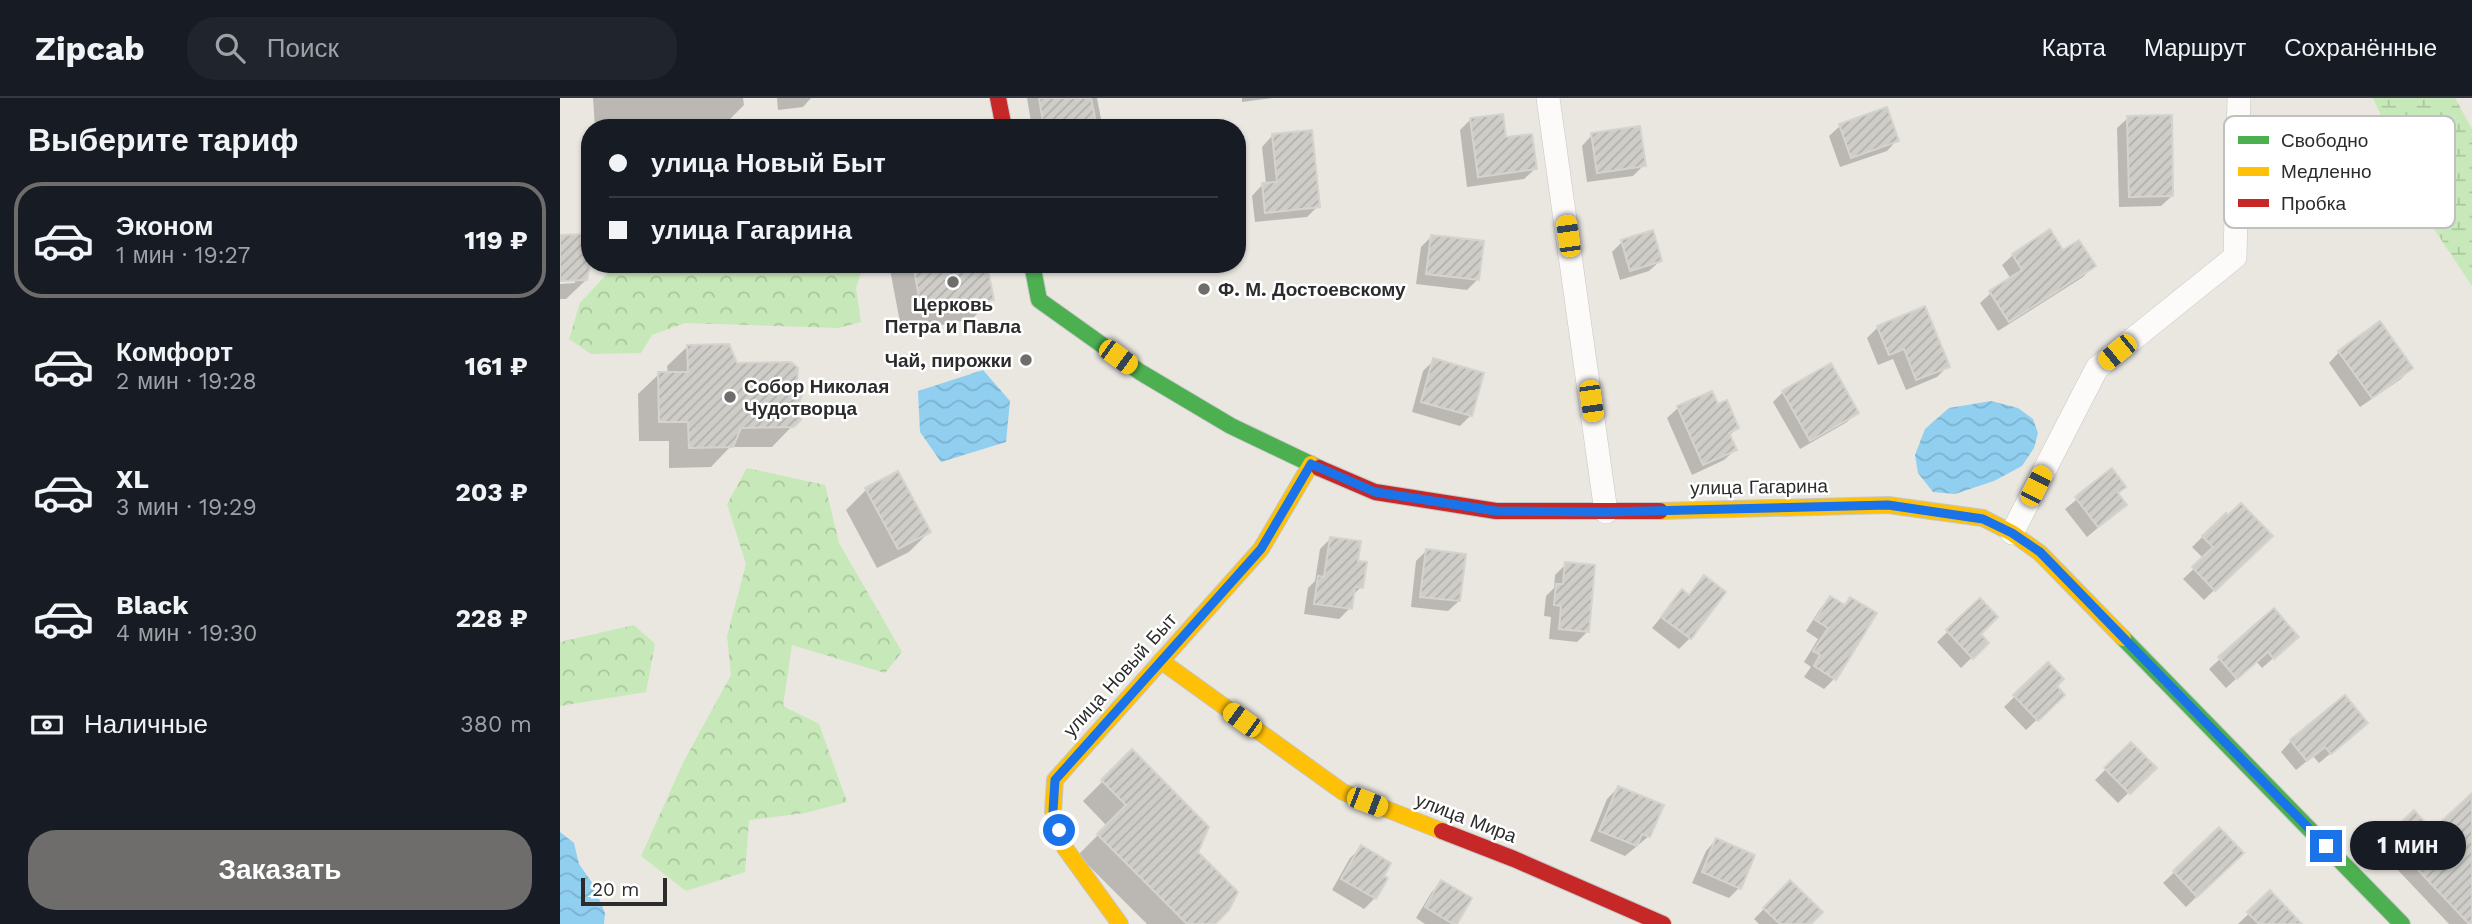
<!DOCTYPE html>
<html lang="ru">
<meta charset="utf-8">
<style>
:root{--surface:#171b24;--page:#20242c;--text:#f1f3f6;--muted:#9ea1a6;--line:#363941;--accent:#6e6d6b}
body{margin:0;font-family:"Work Sans",sans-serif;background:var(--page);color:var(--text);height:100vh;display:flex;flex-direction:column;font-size:26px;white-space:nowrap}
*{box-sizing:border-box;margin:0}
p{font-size:23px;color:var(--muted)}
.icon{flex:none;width:38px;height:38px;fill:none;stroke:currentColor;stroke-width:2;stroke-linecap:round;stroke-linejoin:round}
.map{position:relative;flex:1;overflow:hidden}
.details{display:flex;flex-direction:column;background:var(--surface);width:560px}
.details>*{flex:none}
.top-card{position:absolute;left:21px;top:21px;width:665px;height:154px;border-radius:28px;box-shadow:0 2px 5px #0004;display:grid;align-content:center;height:154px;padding:0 28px;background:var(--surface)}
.scale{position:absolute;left:21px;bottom:18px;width:86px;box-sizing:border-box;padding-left:7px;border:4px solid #2c2c2c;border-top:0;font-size:19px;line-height:24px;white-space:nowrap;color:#2c2c2c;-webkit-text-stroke:5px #fff;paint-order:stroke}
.end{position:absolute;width:32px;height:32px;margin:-16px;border:9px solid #1a73e8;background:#fff;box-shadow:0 0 0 4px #fff}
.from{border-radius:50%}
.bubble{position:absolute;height:49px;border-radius:24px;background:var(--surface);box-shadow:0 2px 5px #0004;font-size:23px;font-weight:700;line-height:49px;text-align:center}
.car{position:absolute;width:21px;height:42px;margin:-21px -10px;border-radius:9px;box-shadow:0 0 5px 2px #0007;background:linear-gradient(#f5c518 24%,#345 0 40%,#f5c518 0 76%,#345 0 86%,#f5c518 0)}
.top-card b{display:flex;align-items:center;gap:24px;height:66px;font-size:26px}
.top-card b+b{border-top:2px solid var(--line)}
.top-card i{width:18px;height:18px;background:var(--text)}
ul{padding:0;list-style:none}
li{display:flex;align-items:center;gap:21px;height:116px;margin:0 14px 10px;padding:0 14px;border:4px solid transparent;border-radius:28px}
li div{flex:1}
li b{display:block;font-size:26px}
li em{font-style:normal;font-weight:700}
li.current{border-color:var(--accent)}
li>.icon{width:63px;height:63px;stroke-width:1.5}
h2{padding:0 28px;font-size:32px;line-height:84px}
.pay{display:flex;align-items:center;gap:18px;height:77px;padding:0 28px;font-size:26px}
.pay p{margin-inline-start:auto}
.action{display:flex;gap:14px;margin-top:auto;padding:14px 28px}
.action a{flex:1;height:80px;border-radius:28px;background:var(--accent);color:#fff;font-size:28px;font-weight:700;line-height:80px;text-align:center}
header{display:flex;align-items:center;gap:42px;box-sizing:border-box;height:98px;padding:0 35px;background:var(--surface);border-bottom:2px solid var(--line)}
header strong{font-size:33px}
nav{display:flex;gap:38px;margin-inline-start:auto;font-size:24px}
.search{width:490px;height:63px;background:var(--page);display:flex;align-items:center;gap:18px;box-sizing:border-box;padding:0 24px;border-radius:28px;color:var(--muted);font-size:26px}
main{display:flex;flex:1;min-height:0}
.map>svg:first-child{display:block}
</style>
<header>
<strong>Zipcab</strong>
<div class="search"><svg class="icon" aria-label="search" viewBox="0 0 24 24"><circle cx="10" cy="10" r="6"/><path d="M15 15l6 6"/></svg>Поиск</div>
<nav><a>Карта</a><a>Маршрут</a><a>Сохранённые</a></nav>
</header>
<main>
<section class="details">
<h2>Выберите тариф</h2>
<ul>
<li class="current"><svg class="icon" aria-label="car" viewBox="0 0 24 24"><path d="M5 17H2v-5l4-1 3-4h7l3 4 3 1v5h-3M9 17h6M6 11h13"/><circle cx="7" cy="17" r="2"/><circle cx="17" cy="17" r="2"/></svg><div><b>Эконом</b><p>1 мин · 19:27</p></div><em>119 ₽</em></li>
<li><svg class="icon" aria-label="car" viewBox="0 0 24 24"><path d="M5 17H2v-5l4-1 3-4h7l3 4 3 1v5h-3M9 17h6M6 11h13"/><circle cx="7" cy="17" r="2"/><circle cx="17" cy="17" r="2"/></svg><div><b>Комфорт</b><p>2 мин · 19:28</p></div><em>161 ₽</em></li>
<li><svg class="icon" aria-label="car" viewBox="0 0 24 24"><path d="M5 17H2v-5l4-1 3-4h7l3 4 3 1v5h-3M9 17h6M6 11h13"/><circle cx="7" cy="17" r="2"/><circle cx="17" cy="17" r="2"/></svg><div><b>XL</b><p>3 мин · 19:29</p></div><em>203 ₽</em></li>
<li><svg class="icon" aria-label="car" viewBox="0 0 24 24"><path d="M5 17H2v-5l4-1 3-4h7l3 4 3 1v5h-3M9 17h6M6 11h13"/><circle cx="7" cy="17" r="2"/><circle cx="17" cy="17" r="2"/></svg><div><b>Black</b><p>4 мин · 19:30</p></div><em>228 ₽</em></li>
</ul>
<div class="pay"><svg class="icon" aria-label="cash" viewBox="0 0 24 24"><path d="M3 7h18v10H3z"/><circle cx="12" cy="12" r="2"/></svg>Наличные<p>380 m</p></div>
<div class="action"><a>Заказать</a></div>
</section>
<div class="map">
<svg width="1912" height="826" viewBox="0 0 1912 826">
<defs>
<pattern id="forest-crowns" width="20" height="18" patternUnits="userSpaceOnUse" patternTransform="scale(1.75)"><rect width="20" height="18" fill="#c7e8b8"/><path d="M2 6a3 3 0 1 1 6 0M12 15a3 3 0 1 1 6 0" fill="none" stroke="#abc79e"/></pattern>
<pattern id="wetland-marsh" width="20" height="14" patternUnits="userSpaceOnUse" patternTransform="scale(1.75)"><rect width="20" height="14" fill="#c7e8b8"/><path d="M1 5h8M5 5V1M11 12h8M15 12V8" fill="none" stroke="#abc79e"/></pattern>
<pattern id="water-waves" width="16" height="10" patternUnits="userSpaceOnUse" patternTransform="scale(1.75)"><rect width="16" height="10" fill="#90cff0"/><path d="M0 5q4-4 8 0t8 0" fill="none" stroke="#7cb2ce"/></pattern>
<pattern id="building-hatch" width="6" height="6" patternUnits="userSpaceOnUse" patternTransform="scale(1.75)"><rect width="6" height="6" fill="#cfcdc8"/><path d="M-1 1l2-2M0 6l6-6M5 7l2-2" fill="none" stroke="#b2b0ac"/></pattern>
</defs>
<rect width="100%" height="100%" fill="#eae7e1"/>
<g fill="url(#forest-crowns)">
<polygon points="56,166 304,166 296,190 301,224 278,230 125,225 92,237 81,255 31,256 9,241 20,205"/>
<polygon points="187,370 265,387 279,445 342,554 325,575 232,547 223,608 259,626 287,704 245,715 189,722 185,774 126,793 81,758 124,663 171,577 167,538 186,466 167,406"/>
<polygon points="74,527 95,546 86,594 0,608 0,544"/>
</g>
<polygon fill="url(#wetland-marsh)" points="1813,0 1895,0 1912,31 1912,188 1866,119"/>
<g fill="url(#water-waves)">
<polygon points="423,272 450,303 446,344 381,364 360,334 358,293"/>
<polygon points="1431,303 1458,310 1473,321 1478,335 1474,350 1462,368 1434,383 1395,396 1373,394 1358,375 1355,357 1365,331 1389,310"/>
<polygon points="0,734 14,745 19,766 33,786 45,815 44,826 0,826"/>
</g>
<g fill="#0003">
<polygon points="33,0 183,0 184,7 168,23 71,30 35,30"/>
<polygon points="217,0 251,0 243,9 218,12"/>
<polygon points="467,0 537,0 541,21 535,30 472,30"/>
<polygon points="682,0 712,0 682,4"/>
<polygon points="1326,11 1337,42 1327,53 1280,69 1269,38 1280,28"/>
<polygon points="1568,20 1612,98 1601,108 1559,109 1557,30"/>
<polygon points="911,21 975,71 964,81 907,89 900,32"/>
<polygon points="1032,37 1084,67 1073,78 1027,84 1022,48"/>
<polygon points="30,38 30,72 29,72 25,43"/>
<polygon points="712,38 758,108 747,119 695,124 692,98 702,87 706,86 702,49"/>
<polygon points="871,139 918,181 907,192 856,186 861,149"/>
<polygon points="0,140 26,182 6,201 0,201 0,186 15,185 15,181 0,182"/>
<polygon points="1062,144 1100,163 1089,173 1060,182 1052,154"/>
<polygon points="1503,154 1533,168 1523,179 1438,233 1420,205 1431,195 1451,181 1442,167 1453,157"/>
<polygon points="329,166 425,166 432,201 412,221 342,235"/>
<polygon points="1318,229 1388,268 1377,279 1346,292 1333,261 1318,267 1307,240"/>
<polygon points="128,248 176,267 237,306 239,321 212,349 170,349 151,369 109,370 109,343 79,343 78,296 99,276 108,276 107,268"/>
<polygon points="1779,254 1851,270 1841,281 1800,309 1769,265"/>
<polygon points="874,262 911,317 900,328 852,314 863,273"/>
<polygon points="1223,294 1297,314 1287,324 1240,351 1213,304"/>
<polygon points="1157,308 1177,330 1169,338 1175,352 1164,362 1132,377 1107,320 1118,310"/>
<polygon points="1552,373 1556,396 1565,407 1527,439 1505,411"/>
<polygon points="306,392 369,434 349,454 317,470 286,412"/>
<polygon points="1665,417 1710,438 1644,502 1623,481 1644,461 1632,449"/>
<polygon points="770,441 797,465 801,489 791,499 790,510 779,521 744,516 748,490 755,483 760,451"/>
<polygon points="866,453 899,503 888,513 851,509 856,463"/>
<polygon points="1006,466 1028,533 1017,544 989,541 991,519 984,518 986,498 994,490 995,477"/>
<polygon points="1144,479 1130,540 1119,551 1092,530 1122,494 1128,498"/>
<polygon points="1270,500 1283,508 1290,501 1274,581 1264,591 1244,579 1251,569 1244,564 1258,541 1246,533 1260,511"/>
<polygon points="1420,502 1418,536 1427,545 1401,570 1377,544"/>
<polygon points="1726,549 1702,570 1696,563 1666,590 1649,571 1660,561"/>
<polygon points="1488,566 1494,588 1503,597 1466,632 1444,609"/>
<polygon points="1795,635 1759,665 1753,658 1736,672 1721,654 1731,643"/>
<polygon points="1571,646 1594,670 1558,705 1535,682"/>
<polygon points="572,654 636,754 652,826 587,826 518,757 547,728 523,703"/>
<polygon points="1058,690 1089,738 1065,758 1030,743 1047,701"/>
<polygon points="1912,710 1912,826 1889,826 1817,750 1854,715 1872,735"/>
<polygon points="1659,731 1682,755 1626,809 1603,785"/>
<polygon points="1156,742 1179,790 1169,800 1132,785 1146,753"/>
<polygon points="801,750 821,778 815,800 804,811 772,792 790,760"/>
<polygon points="881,784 895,826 865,826 856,820 871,795"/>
<polygon points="1230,784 1249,826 1199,826 1194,821"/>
<polygon points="1710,795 1740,826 1678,826"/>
</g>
<g fill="url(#building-hatch)" stroke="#d5d3cd" stroke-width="2">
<polygon points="479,0 531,0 537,30 484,30"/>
<polygon points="1327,9 1339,43 1291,60 1279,26"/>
<polygon points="943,16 946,39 972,36 977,71 918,79 910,20"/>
<polygon points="1612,17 1613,98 1569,99 1567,18"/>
<polygon points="1080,28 1086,68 1037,75 1031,35"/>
<polygon points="752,32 760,109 705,115 702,85 717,84 712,36"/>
<polygon points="1490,131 1503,152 1519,142 1536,168 1449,224 1429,193 1462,172 1452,156"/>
<polygon points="1093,132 1102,163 1070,173 1061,142"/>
<polygon points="30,136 30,169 27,182 0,183 0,137"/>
<polygon points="871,137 924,143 919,182 866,176"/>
<polygon points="353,166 427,166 434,202 362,216"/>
<polygon points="1365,208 1390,269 1356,282 1344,251 1329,257 1317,228"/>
<polygon points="1820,223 1853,270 1812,300 1778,253"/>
<polygon points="169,246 177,265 231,264 238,270 237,284 243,294 239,306 241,322 234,329 181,330 173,349 129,350 128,324 99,324 98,274 128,274 127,247"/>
<polygon points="873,260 924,275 912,318 861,304"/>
<polygon points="1271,265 1299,315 1250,343 1222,293"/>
<polygon points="1152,293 1158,306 1167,302 1179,330 1169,335 1177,352 1143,367 1117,308"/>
<polygon points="1552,370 1566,389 1558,395 1567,407 1538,429 1515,399"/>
<polygon points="338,373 371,434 338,451 305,390"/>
<polygon points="1681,405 1713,438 1655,493 1632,469 1653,449 1642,438 1666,415 1668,417"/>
<polygon points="770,439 801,443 798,463 807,464 803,490 795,489 792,511 754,506 758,478 764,479"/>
<polygon points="866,451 906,456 900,503 860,499"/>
<polygon points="1005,464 1035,467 1029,534 999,531 1001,508 994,507 996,486 1003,486"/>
<polygon points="1144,477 1166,494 1131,541 1101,519 1122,491 1129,497"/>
<polygon points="1270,498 1285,507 1290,499 1317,515 1276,582 1254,568 1260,557 1253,553 1268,530 1255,522"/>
<polygon points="1420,500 1438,519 1421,536 1429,545 1413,561 1386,532"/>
<polygon points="1714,510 1739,539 1714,561 1708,554 1677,581 1658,559"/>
<polygon points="1488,564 1504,581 1497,588 1505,597 1478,623 1453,597"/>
<polygon points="1785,597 1808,625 1771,656 1765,649 1747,663 1730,642"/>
<polygon points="1571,644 1597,670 1570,696 1544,670"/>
<polygon points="572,651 649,729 638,754 678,794 669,812 655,826 627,826 537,736 566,707 541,682"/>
<polygon points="1058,688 1104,707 1090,739 1082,736 1077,748 1039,733"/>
<polygon points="1912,695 1912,826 1909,826 1826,738 1854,712 1872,732"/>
<polygon points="1659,729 1684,755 1637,799 1613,773"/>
<polygon points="1156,740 1195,757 1181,791 1142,774"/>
<polygon points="801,747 831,765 824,778 828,780 816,801 781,781"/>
<polygon points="881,782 912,800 897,826 893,826 865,809"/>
<polygon points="1230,782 1263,814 1251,826 1220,826 1203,810"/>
<polygon points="1710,792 1742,826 1699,826 1687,814"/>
</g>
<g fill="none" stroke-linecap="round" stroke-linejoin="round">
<g stroke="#c7c6c6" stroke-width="24">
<g id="street">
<polyline points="988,0 1046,414"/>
<polyline points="1452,435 1537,270 1675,159 1679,0"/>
</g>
</g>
<g stroke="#c7c6c6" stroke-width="18">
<g id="fast">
<polyline points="472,166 479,202 580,274 671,328 759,370"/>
<polyline points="1563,540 1842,826"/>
</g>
</g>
<g stroke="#c7c6c6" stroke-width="18">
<g id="slow">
<polyline points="1100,413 1328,407 1423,420 1452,435 1480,455 1563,540"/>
<polyline points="601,563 783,694 882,733"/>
<polyline points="560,826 505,750 493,713 495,682 701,451 751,366"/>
</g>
</g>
<g stroke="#c7c6c6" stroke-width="18">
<g id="jam">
<polyline points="438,0 444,30"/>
<polyline points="759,370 815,394 936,413 1100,413"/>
<polyline points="882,733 954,761 1103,826"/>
</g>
</g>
<use href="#street" stroke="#fcfbfa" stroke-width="23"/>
<use href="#fast" stroke="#4caf50" stroke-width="16"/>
<use href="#slow" stroke="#ffc107" stroke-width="16"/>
<use href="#jam" stroke="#c62828" stroke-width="16"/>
</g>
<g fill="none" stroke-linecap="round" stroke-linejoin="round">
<polyline stroke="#1a73e8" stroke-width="9" points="499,732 493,713 495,682 701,451 751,366 815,394 936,413 1046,414 1328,407 1423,421 1452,435 1480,454 1766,748"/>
</g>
<g fill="#6e6d6b" stroke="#fff" stroke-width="2.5">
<circle cx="393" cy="184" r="7"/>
<circle cx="644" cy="191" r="7"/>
<circle cx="466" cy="262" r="7"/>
<circle cx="170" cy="299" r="7"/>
</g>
<g text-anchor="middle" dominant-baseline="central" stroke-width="5" stroke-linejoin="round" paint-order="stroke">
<g font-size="19" font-weight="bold" fill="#2c2c2c" stroke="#fff" text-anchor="start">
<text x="658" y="191">Ф. М. Достоевскому</text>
<text x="393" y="206" text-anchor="middle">Церковь<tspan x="393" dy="22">Петра и Павла</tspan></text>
<text x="452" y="262" text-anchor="end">Чай, пирожки</text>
<text x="184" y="288">Собор Николая<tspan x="184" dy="22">Чудотворца</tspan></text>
</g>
<g font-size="19" fill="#2c2c2c" stroke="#fff">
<text transform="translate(1199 389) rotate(-1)">улица Гагарина</text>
<text transform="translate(560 577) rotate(-48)">улица Новый Быт</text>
<text transform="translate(906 720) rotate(21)">улица Мира</text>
</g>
</g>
<rect x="1664" y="18" width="231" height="112" rx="10" fill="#fff" stroke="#c0c0c0" stroke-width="2"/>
<rect x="1678" y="38" width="31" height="8" fill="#4caf50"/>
<rect x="1678" y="69" width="31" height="9" fill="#ffc107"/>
<rect x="1678" y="101" width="31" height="8" fill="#c62828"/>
<g font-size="19" fill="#2c2c2c">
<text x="1721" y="49">Свободно</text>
<text x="1721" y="80">Медленно</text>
<text x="1721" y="112">Пробка</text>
</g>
</svg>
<div class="scale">20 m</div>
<i class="end from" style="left:499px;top:732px"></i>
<i class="end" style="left:1766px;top:748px"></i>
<div class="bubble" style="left:1790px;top:723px;width:116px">1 мин</div>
<i class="car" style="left:1008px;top:138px;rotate:352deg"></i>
<i class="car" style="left:1557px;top:254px;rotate:231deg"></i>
<i class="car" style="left:558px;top:259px;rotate:126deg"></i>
<i class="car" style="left:1031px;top:303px;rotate:172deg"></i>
<i class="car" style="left:1476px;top:388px;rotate:27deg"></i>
<i class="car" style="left:682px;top:622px;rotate:306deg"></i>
<i class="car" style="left:807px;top:704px;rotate:111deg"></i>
<div class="top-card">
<b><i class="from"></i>улица Новый Быт</b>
<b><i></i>улица Гагарина</b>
</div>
</div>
</main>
